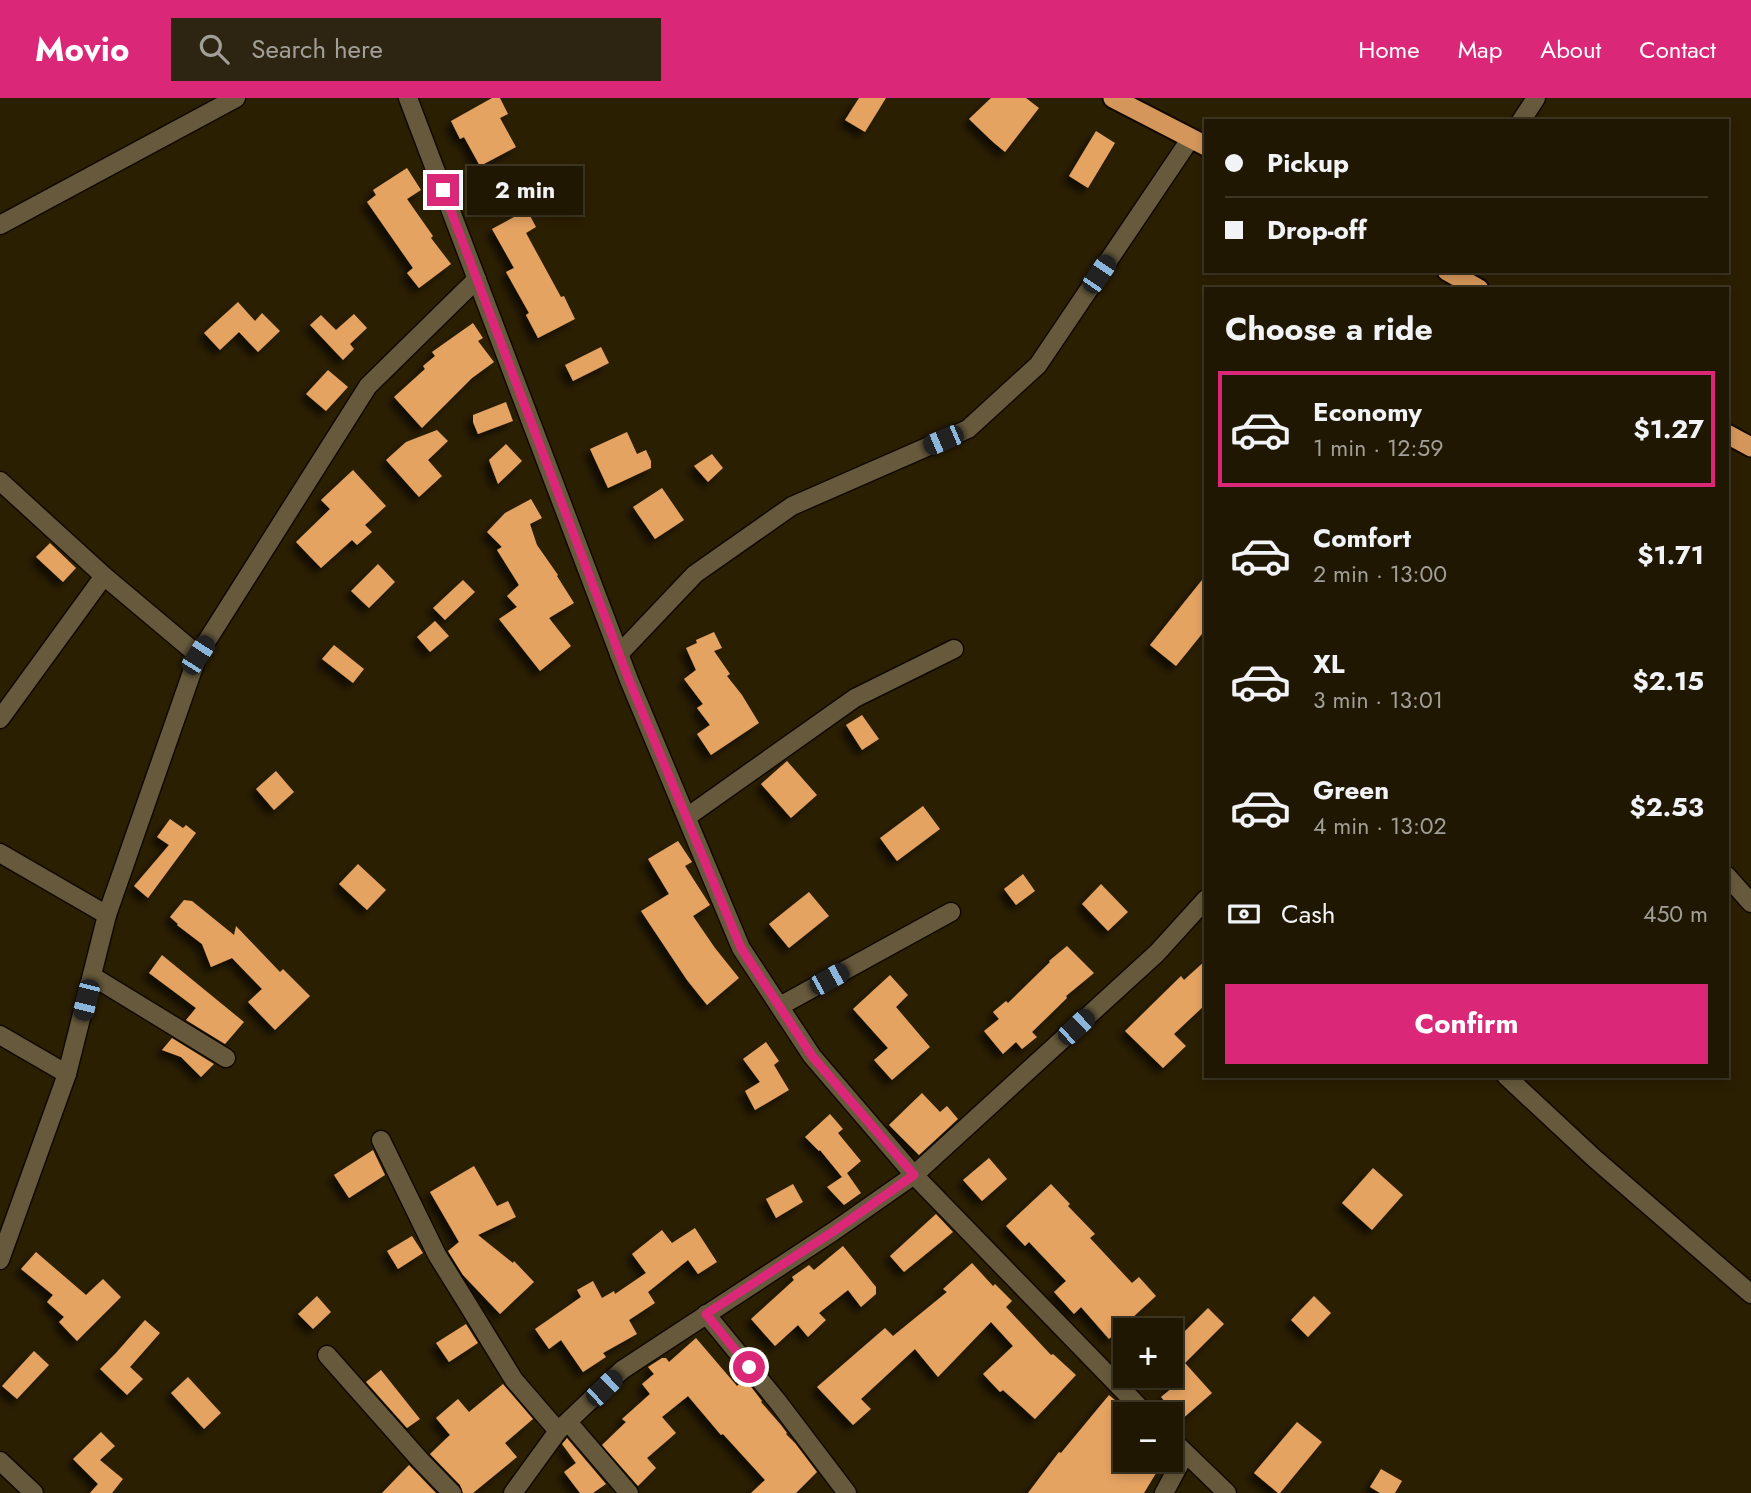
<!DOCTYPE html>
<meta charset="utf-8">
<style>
:root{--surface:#201702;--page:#2d2411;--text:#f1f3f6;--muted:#a29f99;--line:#3d3624;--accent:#db2777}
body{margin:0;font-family:Jost,sans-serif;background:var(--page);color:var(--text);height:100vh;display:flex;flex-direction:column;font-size:26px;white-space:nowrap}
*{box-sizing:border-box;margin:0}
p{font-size:23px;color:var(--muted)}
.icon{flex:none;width:38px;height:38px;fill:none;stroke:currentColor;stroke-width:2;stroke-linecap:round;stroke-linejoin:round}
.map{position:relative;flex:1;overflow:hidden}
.panel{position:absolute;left:1204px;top:189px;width:525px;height:791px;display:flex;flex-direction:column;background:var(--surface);border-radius:0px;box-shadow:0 4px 10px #0003,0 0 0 2px var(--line)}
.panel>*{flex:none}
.hud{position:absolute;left:1204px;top:21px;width:525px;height:154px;border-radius:0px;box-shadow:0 4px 10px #0003,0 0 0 2px var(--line);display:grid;align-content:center;height:154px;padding:0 21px;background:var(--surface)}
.buttons{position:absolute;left:1113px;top:1220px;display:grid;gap:14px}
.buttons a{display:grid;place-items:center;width:70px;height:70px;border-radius:0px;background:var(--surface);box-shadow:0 4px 10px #0003,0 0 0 2px var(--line);font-size:35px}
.end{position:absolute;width:32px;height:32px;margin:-16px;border:9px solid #db2777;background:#fff;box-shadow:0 0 0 4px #fff}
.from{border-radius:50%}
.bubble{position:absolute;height:49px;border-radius:0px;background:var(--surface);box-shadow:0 4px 10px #0003,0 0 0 2px var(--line);font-size:23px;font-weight:700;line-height:49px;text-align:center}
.car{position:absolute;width:21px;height:42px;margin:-21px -10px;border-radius:9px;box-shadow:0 0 5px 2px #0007;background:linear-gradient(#222 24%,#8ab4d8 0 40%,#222 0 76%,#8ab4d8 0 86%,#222 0)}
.hud b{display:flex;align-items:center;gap:24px;height:66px;font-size:26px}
.hud b+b{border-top:2px solid var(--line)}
.hud i{width:18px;height:18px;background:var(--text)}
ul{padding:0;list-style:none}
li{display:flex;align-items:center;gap:21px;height:116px;margin:0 14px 10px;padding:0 7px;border:4px solid transparent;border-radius:0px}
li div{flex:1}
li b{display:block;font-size:26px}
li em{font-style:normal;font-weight:700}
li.on{border-color:var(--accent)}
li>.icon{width:63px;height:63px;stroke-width:1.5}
h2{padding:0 21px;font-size:32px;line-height:84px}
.pay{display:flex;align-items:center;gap:18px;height:77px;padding:0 21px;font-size:26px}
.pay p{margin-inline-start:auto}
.primary-button{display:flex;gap:14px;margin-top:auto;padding:14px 21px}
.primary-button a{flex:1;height:80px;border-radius:0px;background:var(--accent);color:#fff;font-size:28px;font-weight:700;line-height:80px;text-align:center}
header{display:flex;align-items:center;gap:42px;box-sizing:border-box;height:98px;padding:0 35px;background:var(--accent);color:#fff}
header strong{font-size:33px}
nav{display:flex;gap:38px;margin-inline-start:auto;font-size:24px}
.search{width:490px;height:63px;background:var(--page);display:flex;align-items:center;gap:18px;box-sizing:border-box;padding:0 24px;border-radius:0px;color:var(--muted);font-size:26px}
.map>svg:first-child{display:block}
</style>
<header>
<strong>Movio</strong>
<div class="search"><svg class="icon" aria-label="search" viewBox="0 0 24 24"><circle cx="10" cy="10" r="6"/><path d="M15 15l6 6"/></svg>Search here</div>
<nav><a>Home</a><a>Map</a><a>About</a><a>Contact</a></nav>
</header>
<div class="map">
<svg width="1751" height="1395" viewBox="0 0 1751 1395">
<defs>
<filter id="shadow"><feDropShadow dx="-6" dy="6" stdDeviation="3.5" flood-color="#0009"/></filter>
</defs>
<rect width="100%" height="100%" fill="#2b1f02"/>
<g fill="#e5a362" filter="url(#shadow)">
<polygon points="492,0 500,0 508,16 500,20 516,49 480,68 464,39 460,41 451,23"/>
<polygon points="859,0 886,0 865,34 845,22"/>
<polygon points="991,0 1026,0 1039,10 1005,54 993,44 969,21"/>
<polygon points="1096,33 1115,45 1088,90 1069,78"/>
<polygon points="407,70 421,92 407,101 433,138 431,140 451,166 419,190 407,175 413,170 367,104 376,97 373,92"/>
<polygon points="527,112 536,129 526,135 561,199 564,198 575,221 538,240 526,217 529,215 506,174 514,170 492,131"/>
<polygon points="238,204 255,223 262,215 280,233 258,254 239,234 220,252 204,235"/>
<polygon points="354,216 367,230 350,246 354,251 343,262 310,227 321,217 336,232"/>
<polygon points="473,225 483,240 478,243 494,264 472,280 422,330 394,299 425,271 423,268 435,258 432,254"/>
<polygon points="601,249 609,265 573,283 565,267"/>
<polygon points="328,272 348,289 326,313 306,296"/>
<polygon points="506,304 513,323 478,336 473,324 473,317"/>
<polygon points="437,332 448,343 428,362 442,378 419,399 386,362 406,344"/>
<polygon points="627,334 637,356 646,352 651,363 651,370 608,390 590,351"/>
<polygon points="506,346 522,363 498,386 489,362"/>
<polygon points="712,356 723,370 708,384 694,368"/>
<polygon points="353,372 386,408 365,427 372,434 357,447 352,442 321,470 296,444 330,411 321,402"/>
<polygon points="662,390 684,422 655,441 633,409"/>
<polygon points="531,401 542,420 530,426 537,447 558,477 557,478 574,505 549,520 571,548 540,573 499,521 517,509 507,498 519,487 497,452 502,449 487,434 505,415"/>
<polygon points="50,445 76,470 63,484 36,459"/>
<polygon points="378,466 395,484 369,510 351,493"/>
<polygon points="1206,477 1206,531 1176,568 1150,547"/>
<polygon points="463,482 475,494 445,522 433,510"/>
<polygon points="435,523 449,538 430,554 417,539"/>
<polygon points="714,534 722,550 714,553 730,576 727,578 742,597 759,625 711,657 697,636 710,627 697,610 703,606 684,581 696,572 686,550 697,545 696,542"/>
<polygon points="334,547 364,571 353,585 322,561"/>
<polygon points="862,617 879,641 862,652 846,627"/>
<polygon points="787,663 817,697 791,720 761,686"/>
<polygon points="276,673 294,694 274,712 256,691"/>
<polygon points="923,708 940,731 897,763 880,740"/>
<polygon points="170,721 183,730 186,727 196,735 148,800 134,788 169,747 157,739"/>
<polygon points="678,743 692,764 685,768 710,807 693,818 715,850 739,880 707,907 687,882 641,813 669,796 648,761"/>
<polygon points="358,766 386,792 367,812 339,786"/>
<polygon points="1023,776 1035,793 1016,807 1004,791"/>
<polygon points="1101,786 1128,814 1108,833 1082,806"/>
<polygon points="809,794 829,818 789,850 769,826"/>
<polygon points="184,802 192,803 234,837 236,828 280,874 283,871 310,898 275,932 248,904 262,891 232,860 211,869 202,846 177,827 178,826 170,819"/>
<polygon points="1067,848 1094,875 1066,898 1067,900 1032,934 1037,939 1022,951 1016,944 1003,956 984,933 999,921 993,914 1006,903 1008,905 1050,864 1049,863"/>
<polygon points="162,857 244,924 225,946 186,922 196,910 149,875"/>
<polygon points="1206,862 1206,906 1174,936 1186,948 1163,970 1125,933 1181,878 1184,882"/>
<polygon points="890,877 908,897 896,909 930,949 892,982 874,962 888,950 853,911"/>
<polygon points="172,940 214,966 201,979 181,959 162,952"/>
<polygon points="766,944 779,963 774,967 789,992 755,1012 745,993 760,984 743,961"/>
<polygon points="922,995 940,1014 947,1008 958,1021 919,1057 889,1027"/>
<polygon points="830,1016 843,1031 838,1035 861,1063 847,1075 861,1095 844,1107 827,1089 842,1079 820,1052 819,1053 805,1039"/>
<polygon points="373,1052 385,1077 349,1100 334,1077"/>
<polygon points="989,1060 1007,1081 982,1103 963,1082"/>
<polygon points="474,1068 497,1108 508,1103 516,1119 478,1137 513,1165 514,1163 534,1184 500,1216 463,1177 448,1153 459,1144 430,1094"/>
<polygon points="1373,1070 1403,1097 1372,1132 1342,1105"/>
<polygon points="793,1086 803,1104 776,1120 766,1101"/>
<polygon points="1051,1086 1070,1106 1068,1108 1095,1136 1090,1140 1132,1185 1139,1179 1156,1198 1109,1241 1081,1209 1074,1216 1054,1194 1066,1183 1029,1144 1025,1148 1006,1128"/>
<polygon points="936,1116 953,1134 904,1174 890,1158"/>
<polygon points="695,1130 717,1164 698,1176 688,1162 648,1194 655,1205 629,1222 637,1236 603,1255 606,1259 583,1274 561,1242 549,1251 535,1231 581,1199 577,1192 593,1183 602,1200 614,1193 615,1196 646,1175 632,1156 662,1132 672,1145"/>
<polygon points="412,1138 423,1155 398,1171 387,1153"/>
<polygon points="843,1148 876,1189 876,1196 861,1209 848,1192 819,1215 826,1222 808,1239 798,1227 775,1248 751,1221 794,1182 792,1179 809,1167 814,1172"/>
<polygon points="36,1154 86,1197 103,1181 121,1199 77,1243 59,1224 64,1219 47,1204 53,1197 21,1171"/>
<polygon points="972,1165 993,1188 995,1186 1012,1203 1006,1209 1051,1257 1053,1256 1076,1277 1035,1321 1003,1292 1000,1294 983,1276 1013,1248 991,1224 938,1279 915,1251 861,1301 871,1311 853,1327 817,1289 885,1230 893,1238 947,1194 943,1191"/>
<polygon points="317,1198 331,1214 313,1231 298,1216"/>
<polygon points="1314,1198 1331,1215 1308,1239 1291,1222"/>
<polygon points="1208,1210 1224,1226 1185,1265 1212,1295 1181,1322 1161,1299 1172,1290 1171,1288 1171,1244 1180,1237 1180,1238"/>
<polygon points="145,1222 160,1235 130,1269 143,1281 127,1297 100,1271 116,1255"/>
<polygon points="466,1226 478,1245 449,1264 436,1245"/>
<polygon points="696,1240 737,1288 745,1281 762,1303 761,1304 781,1327 787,1335 786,1336 795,1345 817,1374 796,1395 751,1395 765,1382 723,1336 721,1337 688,1298 662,1319 676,1335 647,1360 656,1370 638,1388 602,1347 626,1324 622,1321 650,1296 642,1286 654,1276 648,1269 662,1260 666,1260 669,1264"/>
<polygon points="34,1253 49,1267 17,1301 2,1288"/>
<polygon points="381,1272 420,1321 407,1330 366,1284"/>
<polygon points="188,1279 221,1315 204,1331 171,1295"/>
<polygon points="503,1286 533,1321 505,1345 517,1359 473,1395 463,1395 460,1387 430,1356 450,1337 436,1320 458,1301 469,1314"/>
<polygon points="1109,1297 1125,1311 1125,1362 1164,1362 1144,1395 1028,1395 1059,1354 1061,1355"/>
<polygon points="1297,1324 1322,1344 1280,1395 1278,1395 1254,1375"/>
<polygon points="101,1334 115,1348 100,1362 123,1381 112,1395 90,1395 98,1386 73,1361"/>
<polygon points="567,1340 606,1386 593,1395 580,1395 564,1374 576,1365 562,1346"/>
<polygon points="409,1367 412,1370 436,1395 382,1395"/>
<polygon points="1381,1371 1402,1383 1395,1395 1380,1395 1370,1389"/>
</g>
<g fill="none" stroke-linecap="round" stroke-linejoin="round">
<g stroke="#110900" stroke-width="21">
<g id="minor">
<polyline points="1521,23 1536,0"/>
<polyline points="0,127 236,0"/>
<polyline points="0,383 104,478 198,557"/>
<polyline points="619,556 695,476 792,408 968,331 1038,267 1191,40"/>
<polyline points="0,621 104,478"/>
<polyline points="687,719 855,600 954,551"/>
<polyline points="0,755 107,817"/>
<polyline points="1727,778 1751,805"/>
<polyline points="92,878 226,960"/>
<polyline points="780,908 951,814"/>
<polyline points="0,937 67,976"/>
<polyline points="1506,978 1594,1060 1751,1196"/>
<polyline points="381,1042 437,1157 465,1202 514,1282 558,1333"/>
<polyline points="0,1162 67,976 107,817 198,557 368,288 477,181"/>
<polyline points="706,1216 778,1304 847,1395"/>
<polyline points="327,1257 420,1362 452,1395"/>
<polyline points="568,1324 629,1395"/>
<polyline points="0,1363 34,1395"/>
<polyline points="513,1395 558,1333 622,1272 834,1133 914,1077 1157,855 1206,801"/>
<polyline points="1164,1395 1185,1356"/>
</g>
</g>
<g stroke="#110900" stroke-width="21">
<g id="tertiary">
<polyline points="408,0 629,582 741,850 812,958 914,1077 1146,1316"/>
<polyline points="1171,1341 1227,1395"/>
</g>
</g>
<g stroke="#110900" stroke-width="23">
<g id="trunk">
<polyline points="1113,0 1206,48"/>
<polyline points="1447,173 1479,191"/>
<polyline points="1727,336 1751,349"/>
</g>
</g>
<use href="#minor" stroke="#675a3c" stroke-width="18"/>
<use href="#tertiary" stroke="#675a3c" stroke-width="18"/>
<use href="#trunk" stroke="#d4965a" stroke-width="19"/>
</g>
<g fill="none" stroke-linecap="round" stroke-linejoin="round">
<polyline stroke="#db2777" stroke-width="9" points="443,92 629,582 741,850 812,958 914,1077 834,1133 706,1216 749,1269"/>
</g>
</svg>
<div class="buttons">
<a>+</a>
<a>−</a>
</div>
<i class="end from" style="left:749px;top:1269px"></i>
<i class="end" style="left:443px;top:92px"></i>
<div class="bubble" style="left:467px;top:68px;width:116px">2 min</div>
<i class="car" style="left:1099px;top:176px;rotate:34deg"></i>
<i class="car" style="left:943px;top:342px;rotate:247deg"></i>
<i class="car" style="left:198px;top:557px;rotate:33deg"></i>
<i class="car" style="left:829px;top:881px;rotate:61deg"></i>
<i class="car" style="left:86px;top:902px;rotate:194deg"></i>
<i class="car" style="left:1076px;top:929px;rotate:47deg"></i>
<i class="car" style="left:604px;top:1290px;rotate:46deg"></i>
<div class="hud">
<b><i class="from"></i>Pickup</b>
<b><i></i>Drop-off</b>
</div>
<section class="panel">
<h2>Choose a ride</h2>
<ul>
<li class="on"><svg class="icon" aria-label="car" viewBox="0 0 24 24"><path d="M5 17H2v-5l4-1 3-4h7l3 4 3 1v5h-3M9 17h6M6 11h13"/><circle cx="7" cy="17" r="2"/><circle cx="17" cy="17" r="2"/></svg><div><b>Economy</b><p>1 min · 12:59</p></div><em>$1.27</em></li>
<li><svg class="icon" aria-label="car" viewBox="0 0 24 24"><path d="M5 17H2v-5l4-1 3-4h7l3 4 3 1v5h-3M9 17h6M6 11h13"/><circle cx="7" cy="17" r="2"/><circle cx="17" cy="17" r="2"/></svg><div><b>Comfort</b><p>2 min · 13:00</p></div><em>$1.71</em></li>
<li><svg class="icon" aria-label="car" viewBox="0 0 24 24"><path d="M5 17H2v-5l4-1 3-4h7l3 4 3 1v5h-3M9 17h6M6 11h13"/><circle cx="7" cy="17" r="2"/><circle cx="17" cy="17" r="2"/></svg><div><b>XL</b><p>3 min · 13:01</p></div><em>$2.15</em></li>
<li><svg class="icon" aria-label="car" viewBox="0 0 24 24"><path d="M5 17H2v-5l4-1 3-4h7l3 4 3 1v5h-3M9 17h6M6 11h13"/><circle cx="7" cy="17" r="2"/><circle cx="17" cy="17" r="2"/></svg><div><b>Green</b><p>4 min · 13:02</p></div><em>$2.53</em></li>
</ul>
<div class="pay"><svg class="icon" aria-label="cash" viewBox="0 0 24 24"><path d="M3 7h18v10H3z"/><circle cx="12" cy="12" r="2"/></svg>Cash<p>450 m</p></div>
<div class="primary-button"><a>Confirm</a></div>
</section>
</div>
